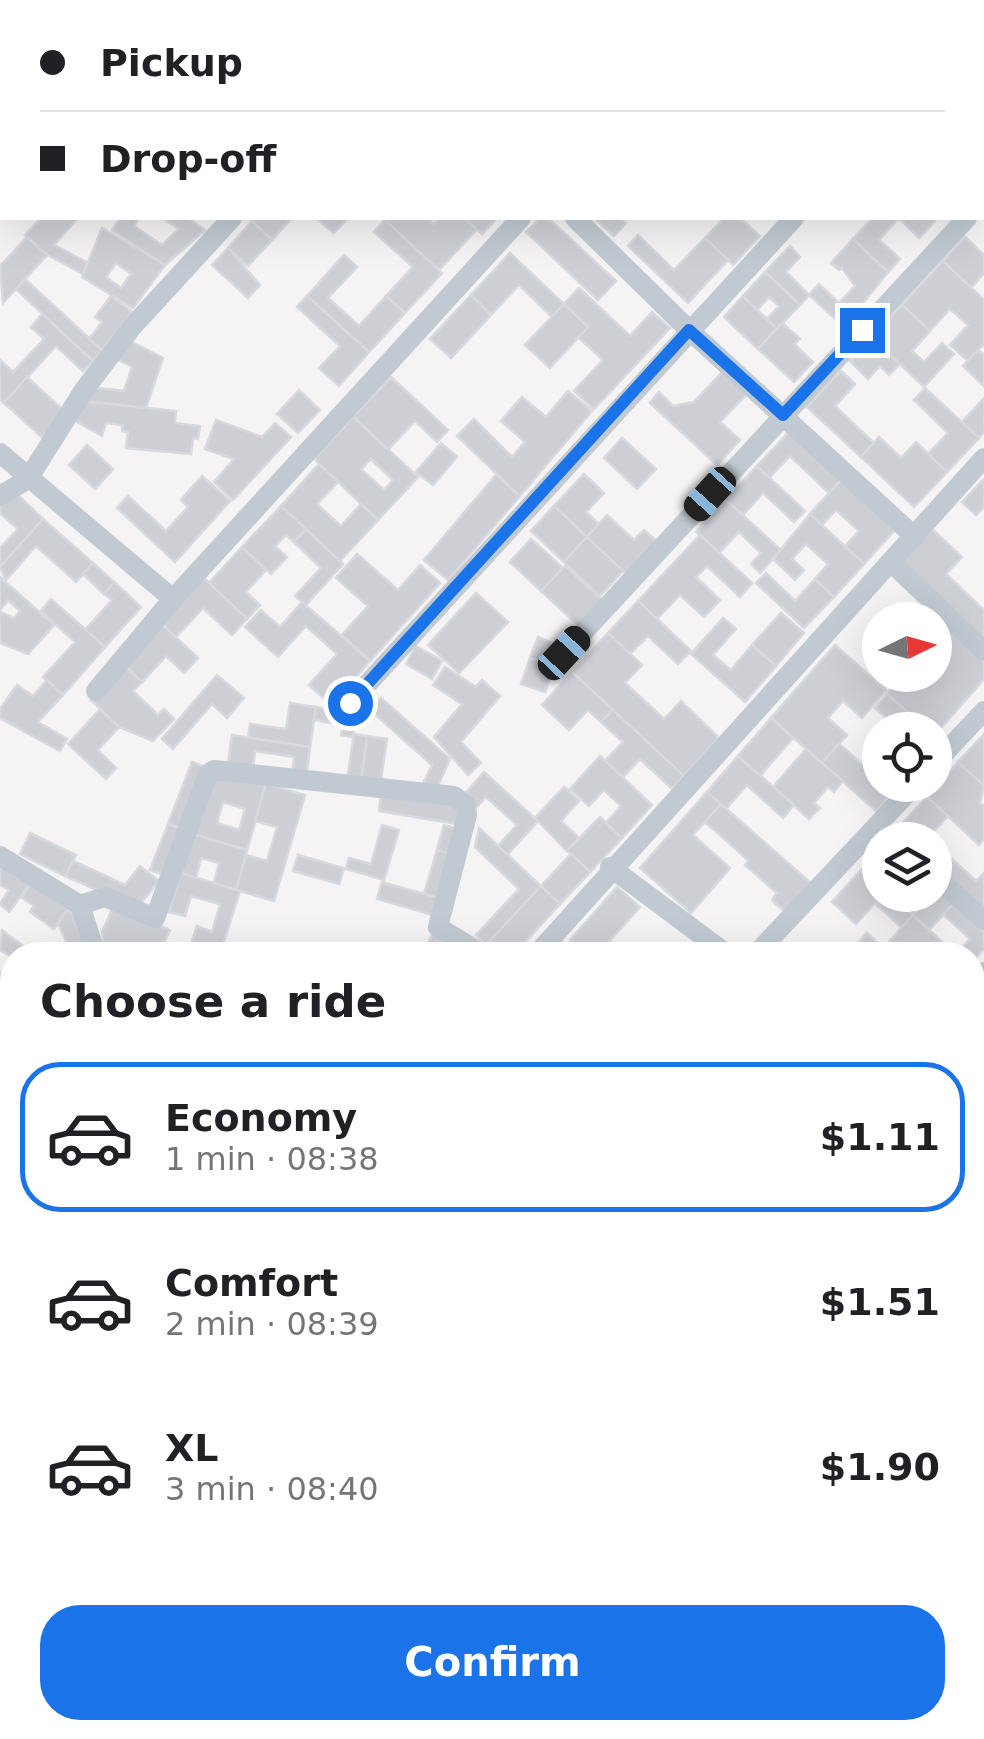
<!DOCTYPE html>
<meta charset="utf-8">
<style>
:root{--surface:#fff;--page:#f6f6f6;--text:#202124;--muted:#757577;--line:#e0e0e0;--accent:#1a73e8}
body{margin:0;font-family:"DejaVu Sans",sans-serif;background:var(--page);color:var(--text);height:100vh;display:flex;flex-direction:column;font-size:38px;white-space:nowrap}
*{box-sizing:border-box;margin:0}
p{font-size:32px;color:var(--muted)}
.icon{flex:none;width:55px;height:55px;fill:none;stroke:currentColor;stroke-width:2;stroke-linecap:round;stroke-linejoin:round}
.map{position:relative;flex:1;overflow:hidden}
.side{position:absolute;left:0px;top:942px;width:985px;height:798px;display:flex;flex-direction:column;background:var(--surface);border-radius:40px 40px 0 0;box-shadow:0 10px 40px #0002}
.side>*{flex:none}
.top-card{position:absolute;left:0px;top:0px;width:985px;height:220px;box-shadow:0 10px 40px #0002;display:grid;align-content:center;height:220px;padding:0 40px;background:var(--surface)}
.needle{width:65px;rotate:85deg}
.fabs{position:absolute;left:862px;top:602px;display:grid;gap:20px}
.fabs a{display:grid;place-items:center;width:90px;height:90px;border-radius:50%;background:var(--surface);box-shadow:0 10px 40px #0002;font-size:50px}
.end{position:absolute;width:45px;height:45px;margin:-22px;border:12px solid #1a73e8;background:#fff;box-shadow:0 0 0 5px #fff}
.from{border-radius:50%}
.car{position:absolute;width:30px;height:60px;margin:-30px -15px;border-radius:12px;box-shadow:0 0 8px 2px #0007;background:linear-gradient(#222 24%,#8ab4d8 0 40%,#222 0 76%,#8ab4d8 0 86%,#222 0)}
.top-card b{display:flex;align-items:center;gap:35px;height:95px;font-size:38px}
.top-card b+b{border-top:2px solid var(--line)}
.top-card i{width:25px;height:25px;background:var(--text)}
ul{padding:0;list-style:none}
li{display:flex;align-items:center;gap:30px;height:150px;margin:0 20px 15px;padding:0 20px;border:5px solid transparent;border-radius:40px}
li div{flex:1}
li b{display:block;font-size:38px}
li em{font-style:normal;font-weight:700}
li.on{border-color:var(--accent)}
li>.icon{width:90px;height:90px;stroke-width:1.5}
h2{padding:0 40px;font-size:45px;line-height:120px}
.button{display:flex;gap:20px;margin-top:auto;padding:20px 40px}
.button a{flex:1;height:115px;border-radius:40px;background:var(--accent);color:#fff;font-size:40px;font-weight:700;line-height:115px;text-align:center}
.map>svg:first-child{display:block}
</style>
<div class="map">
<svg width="984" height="1739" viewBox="0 0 984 1739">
<rect width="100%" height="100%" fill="#f5f3f3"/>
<g fill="#cdcfd5" stroke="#d7d9de" stroke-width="2.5" fill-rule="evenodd">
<polygon points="41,218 77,219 54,245 88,263 83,274 46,254 25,235"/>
<polygon points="120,218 139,218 134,226 162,245 179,229 162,218 188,218 205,230 165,265 112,230"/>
<polygon points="255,218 292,218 272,240 252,221"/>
<polygon points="316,218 345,218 347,219 334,233"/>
<polygon points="381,218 427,218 434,224 440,218 464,218 477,229 439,270"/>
<polygon points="464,218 497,218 482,234"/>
<polygon points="540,218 548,218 616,281 598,300 526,232"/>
<polygon points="594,218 620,218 626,223 614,236"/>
<polygon points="724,218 740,218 760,236 733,265 705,238"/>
<polygon points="873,218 931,218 935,221 919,238 899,218 879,240 900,259 888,272 853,239"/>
<polygon points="385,220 442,273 405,313 386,296 413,267 374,232"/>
<polygon points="252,221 272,240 248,266 228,248"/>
<path d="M102,228L165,265L133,308L82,277ZM116,263L131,274L121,288L106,277Z"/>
<polygon points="638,235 674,270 705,238 728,260 688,303 628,246"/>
<polygon points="27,237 47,255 3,303 0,266"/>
<polygon points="965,237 984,255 984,273 971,288 943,261"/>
<polygon points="853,239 888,272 844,327 809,295 819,284 839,303 855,286 842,268 839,270 831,263"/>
<polygon points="790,246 800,257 786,272 809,295 800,305 765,272"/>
<polygon points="228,248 260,285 248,298 212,265"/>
<polygon points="510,253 564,304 552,317 519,285 491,315 471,295"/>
<polygon points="344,255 357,267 328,298 359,326 386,296 405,313 369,352 307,296"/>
<polygon points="943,261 984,300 984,344 968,361 950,345 968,325 950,309 930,331 902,305"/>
<polygon points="765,272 800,305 777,329 767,319 779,306 769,297 757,310 743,296"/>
<polygon points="25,279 102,350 93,361 16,289"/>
<polygon points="579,288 630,336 652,312 670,328 594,409 574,391 603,360 578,337 588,327 564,304"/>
<polygon points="471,295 491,315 451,358 430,339"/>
<polygon points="111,296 132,312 102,350 89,339 102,322 95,317"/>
<polygon points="307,296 369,352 339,386 319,368 340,346 297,307"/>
<polygon points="743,296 777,329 758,349 724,317"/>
<polygon points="564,304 588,327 550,368 525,345"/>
<polygon points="902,305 930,331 912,351 924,362 942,343 954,354 924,387 872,337"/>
<polygon points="42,314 93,361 83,371 56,346 4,403 0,399 0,360 13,372 44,339 31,327"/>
<polygon points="782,323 800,339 794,344 813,362 794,382 758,349"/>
<polygon points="872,337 900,364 889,375 880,366 868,379 850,361"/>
<polygon points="126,339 163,358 146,408 81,401 90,387 124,391 132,367 113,357"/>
<polygon points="978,350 984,355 984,386 963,366"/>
<polygon points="723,371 747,394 720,422 740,440 717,465 650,403 659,392 673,406 694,402"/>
<polygon points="841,371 855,384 835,406 874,443 861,457 807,407"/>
<polygon points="27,377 63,410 45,440 4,403"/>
<polygon points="391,377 448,430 437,442 415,421 388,450 353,417"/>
<polygon points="925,388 979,438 947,472 928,454 948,433 914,400"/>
<polygon points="299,390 320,410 298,433 277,414"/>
<polygon points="568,391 592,411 520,496 457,436 474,419 512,457 525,442 501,421 522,397 546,417"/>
<polygon points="984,398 984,432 979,438 962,422"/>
<polygon points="81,401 176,411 175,423 200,426 198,439 193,438 191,454 126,448 128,432 122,431 122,425 106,423 102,436 75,421"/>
<path d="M353,417L418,477L378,520L314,459ZM371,459L393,480L384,490L361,469Z"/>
<polygon points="216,420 262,437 275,423 291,437 233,500 214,482 234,459 205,449"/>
<polygon points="789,432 841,480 829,493 790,456 769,478 757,466"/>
<polygon points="879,437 901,458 916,442 947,472 914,507 861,457"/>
<polygon points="622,438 656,469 637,489 604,458"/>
<polygon points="441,443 457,457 433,485 416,472"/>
<polygon points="87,445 113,469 95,489 69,465"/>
<polygon points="319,464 338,482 317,504 341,526 361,504 378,520 340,561 281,506"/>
<polygon points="757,466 805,511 794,522 763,493 743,515 726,500"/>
<polygon points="584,474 604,493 586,512 599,524 587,537 554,506"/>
<polygon points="496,475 520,496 448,580 424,560"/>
<polygon points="202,476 230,501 175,562 117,508 128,496 166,531 188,507 181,500"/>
<polygon points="984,479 984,507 976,515 962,502"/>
<polygon points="841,480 895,530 864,564 845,546 859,531 836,510 822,525 810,514"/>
<polygon points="14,491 43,519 0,567 0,548 18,529 0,513 0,506"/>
<polygon points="726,500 781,550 760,573 751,564 761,553 739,532 719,553 696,532"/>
<polygon points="281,506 306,529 294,542 286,535 275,546 287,557 271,574 242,547"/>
<polygon points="554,506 587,537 564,562 531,531"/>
<polygon points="810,514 864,564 834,597 815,579 828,564 806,544 792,559 804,570 795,580 773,559"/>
<polygon points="607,515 634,540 644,530 658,542 627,575 587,537"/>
<polygon points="43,519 93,563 76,582 36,546 6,580 0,567"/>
<polygon points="306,529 343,564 306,605 295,596 321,568 294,542"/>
<polygon points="932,529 962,557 946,574 984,610 984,635 979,640 899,564"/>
<polygon points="700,535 752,583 740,597 707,566 696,577 720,600 704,617 680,595 657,619 638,601"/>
<polygon points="587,537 623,571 600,596 564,562"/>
<polygon points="531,539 563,568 541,591 510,562"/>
<polygon points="242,547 266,570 246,592 260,605 247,619 209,583"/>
<polygon points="357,554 398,590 420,565 440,583 370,661 342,635 368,606 336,578"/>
<polygon points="93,563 114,582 104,594 83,574"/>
<polygon points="565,566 603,601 579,626 541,591"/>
<polygon points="766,573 795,601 815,579 834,597 804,628 756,583"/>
<polygon points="0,577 54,625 28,654 0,643 0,612 14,618 20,611 8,600 0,610"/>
<polygon points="204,578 247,619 232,635 203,608 176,637 162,624"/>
<polygon points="114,582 141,607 105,647 85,630 112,600 104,594"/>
<polygon points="476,593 508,622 459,673 428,645"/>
<polygon points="51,599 105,647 63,695 43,677 75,642 41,611"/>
<polygon points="638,601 691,651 678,664 648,636 630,654 608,633"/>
<polygon points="302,602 370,661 331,705 309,685 337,654 306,626 278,657 245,627 261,610 280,627"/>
<polygon points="781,613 804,633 776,666 752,645"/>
<polygon points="723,618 736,629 713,655 731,670 752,645 776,666 745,702 691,654"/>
<polygon points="162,624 198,658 184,673 166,656 142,682 124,665"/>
<polygon points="946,627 984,660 984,679 935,735 935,730 928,730 887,694 904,675 935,675 935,639"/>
<polygon points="608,633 642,665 625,683 664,719 681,701 719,738 684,776 572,672"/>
<polygon points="538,637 555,644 548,664 530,658"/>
<polygon points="835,645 886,690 862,718 843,701 828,718 847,735 822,763 771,718"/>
<polygon points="416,646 442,661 432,679 406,664"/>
<polygon points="530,658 554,667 545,692 521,684"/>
<polygon points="124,665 142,682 133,691 158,715 164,709 174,719 153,741 119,727 91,700"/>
<polygon points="445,667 476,687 482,680 500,696 461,742 481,763 468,775 434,737 462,704 433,685"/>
<polygon points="572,672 613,710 601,722 588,710 569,730 542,705"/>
<polygon points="217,675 244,698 227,718 212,704 173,749 162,739"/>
<polygon points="47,680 63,695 38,722 67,739 60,751 0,718 0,709 17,685 33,696"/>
<polygon points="887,694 928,730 891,730 895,726 875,708"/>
<polygon points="381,698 450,759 436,790 423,784 432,765 370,710"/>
<polygon points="290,703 316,707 310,747 248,738 250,724 286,729"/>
<polygon points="316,707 357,713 353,737 341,735 343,725 314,720"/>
<polygon points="100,709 119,727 98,750 116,768 106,779 68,744"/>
<polygon points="613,710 684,776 672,789 640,759 623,777 605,761 623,742 601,722"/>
<polygon points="771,718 793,738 760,776 738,756"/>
<polygon points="354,734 367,736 361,783 347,781"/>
<polygon points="984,734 984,786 958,762"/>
<polygon points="232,735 310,747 306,778 292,776 294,757 255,751 253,768 228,765"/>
<polygon points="367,736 387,739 380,786 361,783"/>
<polygon points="880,743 880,785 898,785 876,811 822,763 839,744 862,764"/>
<polygon points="806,749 843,781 834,792 828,787 814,803 820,808 809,819 773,787"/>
<polygon points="600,756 652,805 622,838 606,823 621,806 604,790 589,806 570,789"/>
<polygon points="738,756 794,805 783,818 747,785 726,809 707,792"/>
<polygon points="192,762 208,768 184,830 168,824"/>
<polygon points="958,762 984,786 980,803 984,806 984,839 979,845 927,797"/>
<polygon points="484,772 538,821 507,855 498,846 517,825 486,797 476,808 463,796"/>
<path d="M216,778L266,784L247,850L192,834ZM223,802L245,809L239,830L217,823Z"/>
<polygon points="266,784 305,795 274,901 236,890 246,855 267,861 277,827 255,821"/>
<polygon points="564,787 579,801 561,821 579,838 567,851 535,818"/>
<polygon points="707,792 721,804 693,835 730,868 691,913 640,868"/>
<polygon points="381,795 466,807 463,825 379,811"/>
<polygon points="927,797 948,816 928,837 931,840 909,840 897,829"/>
<polygon points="721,804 812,884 786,913 772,900 777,893 745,865 749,861 705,822"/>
<polygon points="600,817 622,838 590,872 567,851"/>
<polygon points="168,824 184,830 166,876 150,870"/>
<polygon points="382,825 399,830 384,880 346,869 349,858 371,864"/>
<polygon points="444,825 461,830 454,855 437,850"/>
<polygon points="479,828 541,886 486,945 476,935 519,889 475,847"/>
<polygon points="30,833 76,855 65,876 20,854"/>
<polygon points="192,834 247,850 236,890 214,883 219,863 201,858 196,878 181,873"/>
<polygon points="880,849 880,885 862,869"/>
<polygon points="437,850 454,855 442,899 424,894"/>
<polygon points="571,854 590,872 560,904 541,886"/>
<polygon points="298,855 344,868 339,884 293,871"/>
<polygon points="952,859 976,881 984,873 984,910 941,870"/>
<polygon points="73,861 125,885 140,866 159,881 137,908 65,876"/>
<polygon points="0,866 30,884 9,912 0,904 9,890 0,885"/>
<polygon points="862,869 880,885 880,895 891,895 913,915 902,928 875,903 856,924 832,902"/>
<polygon points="181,873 240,891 220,954 191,944 197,926 212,932 220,904 191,896 185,916 169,912"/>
<polygon points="32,882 69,908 54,929 30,912 34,906 21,897"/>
<polygon points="382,882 442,899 436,916 377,899"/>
<polygon points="541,886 560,904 513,955 497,955 486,945"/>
<polygon points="617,887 640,907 597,955 587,955 570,940"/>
<polygon points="938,889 954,903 929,930 913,915"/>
<polygon points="891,895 932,895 913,915"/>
<polygon points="954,903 984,931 984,949 972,962 972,955 959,951 970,939 943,914"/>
<polygon points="114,905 170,930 163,945 172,949 168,955 141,955 144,951 134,947 129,955 105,955 102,932"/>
<polygon points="69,908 89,955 72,955 58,923"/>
<polygon points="913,915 929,930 956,955 914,955 904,945 898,952 901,955 877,955"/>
<polygon points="2,930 35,955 12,957 0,950"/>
<polygon points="433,933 457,945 452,955 422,955"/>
<polygon points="867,933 883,948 877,955 847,955"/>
<polygon points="0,973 12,981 0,1010"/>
<polygon points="8,1055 12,1058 12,1087 6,1082 0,1093 0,1069"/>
<polygon points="984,1063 984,1114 972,1108 972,1086"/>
<polygon points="12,1117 12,1139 0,1157 0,1132"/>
<polygon points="12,1201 12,1243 0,1231 0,1215"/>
<polygon points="984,1249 984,1293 972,1298 972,1255"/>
<polygon points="12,1263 12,1280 6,1287 12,1293 12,1313 8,1309 0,1318 0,1277"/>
<polygon points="983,1293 984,1294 984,1330 972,1306 972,1298"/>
<polygon points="0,1319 12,1331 12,1365 0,1379"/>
<polygon points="0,1417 12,1429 12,1441 0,1454"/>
<polygon points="12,1441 12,1488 0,1477 0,1454"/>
<polygon points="984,1449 984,1482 972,1493 972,1460"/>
<polygon points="972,1494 984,1505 984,1534 974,1543"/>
<polygon points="12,1539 12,1563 0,1576 0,1552"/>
<polygon points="6,1583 12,1589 9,1624 0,1615 0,1590"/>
<polygon points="1,1712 12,1720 12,1728 26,1729 19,1739 0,1739"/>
<polygon points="140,1728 168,1728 164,1732 172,1739 132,1739"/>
<polygon points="296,1728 330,1728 342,1739 304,1739"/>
<polygon points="378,1728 414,1728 427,1739 391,1739"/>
<polygon points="637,1728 666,1728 664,1739 635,1739"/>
<polygon points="801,1728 856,1728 804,1739"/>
<polygon points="891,1728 923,1728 925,1732 912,1739 870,1739"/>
<polygon points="956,1728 970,1728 977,1739 951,1739 947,1732"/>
</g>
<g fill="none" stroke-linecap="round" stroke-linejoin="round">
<g stroke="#c1cad2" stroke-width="20">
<polyline points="134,0 137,2"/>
<polyline points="271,2 273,0"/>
<polyline points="716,2 718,0"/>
<polyline points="982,16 984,14"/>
<polyline points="982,201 984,199"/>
<polyline points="575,218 689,330 915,537"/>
<polyline points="0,453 173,599 521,218"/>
<polyline points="0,496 28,479 84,390 132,327 232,218"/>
<polyline points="891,562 984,651"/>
<polyline points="564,653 967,218"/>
<polyline points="96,691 173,599"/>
<polyline points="350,703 794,218"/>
<polyline points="935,763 984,711"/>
<polyline points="0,856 80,905 96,955"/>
<polyline points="610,867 728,955"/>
<polyline points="935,876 984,920"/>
<polyline points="80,905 105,897 155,918 208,774 214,770 454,796 466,805 467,815 438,927 484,955"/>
<polyline points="536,955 984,458"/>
<polyline points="755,955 915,785"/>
<polyline points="972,986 984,972"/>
<polyline points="972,1239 984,1233"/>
<polyline points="972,1559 984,1572"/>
<polyline points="464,1739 473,1728"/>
<polyline points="669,1739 672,1728"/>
</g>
</g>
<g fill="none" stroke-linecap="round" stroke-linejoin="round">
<polyline stroke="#1a73e8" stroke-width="12" points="350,703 689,330 783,415 862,330"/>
</g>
</svg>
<div class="fabs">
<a><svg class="needle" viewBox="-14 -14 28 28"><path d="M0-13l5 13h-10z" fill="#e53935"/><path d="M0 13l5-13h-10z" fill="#757577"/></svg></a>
<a><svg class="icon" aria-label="locate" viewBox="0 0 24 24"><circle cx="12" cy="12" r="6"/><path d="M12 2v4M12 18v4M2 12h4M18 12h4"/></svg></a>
<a><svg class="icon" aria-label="layers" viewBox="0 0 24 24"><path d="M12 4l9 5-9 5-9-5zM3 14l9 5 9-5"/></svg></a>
</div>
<i class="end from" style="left:350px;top:703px"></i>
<i class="end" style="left:862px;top:330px"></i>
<i class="car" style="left:710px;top:494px;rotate:222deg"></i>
<i class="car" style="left:564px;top:653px;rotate:43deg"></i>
<div class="top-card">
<b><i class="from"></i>Pickup</b>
<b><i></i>Drop-off</b>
</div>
<section class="side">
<h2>Choose a ride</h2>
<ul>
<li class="on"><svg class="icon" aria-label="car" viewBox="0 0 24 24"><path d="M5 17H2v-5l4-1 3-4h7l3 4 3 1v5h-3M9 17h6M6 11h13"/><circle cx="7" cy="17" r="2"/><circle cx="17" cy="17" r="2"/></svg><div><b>Economy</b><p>1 min · 08:38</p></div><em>$1.11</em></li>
<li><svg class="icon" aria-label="car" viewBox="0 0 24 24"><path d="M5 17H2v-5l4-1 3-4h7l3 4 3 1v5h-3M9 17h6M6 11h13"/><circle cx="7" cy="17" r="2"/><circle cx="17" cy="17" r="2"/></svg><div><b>Comfort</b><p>2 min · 08:39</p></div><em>$1.51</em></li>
<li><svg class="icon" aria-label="car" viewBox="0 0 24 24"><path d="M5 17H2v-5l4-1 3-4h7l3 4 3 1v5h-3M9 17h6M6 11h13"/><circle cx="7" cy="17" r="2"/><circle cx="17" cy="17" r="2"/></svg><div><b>XL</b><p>3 min · 08:40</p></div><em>$1.90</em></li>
</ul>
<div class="button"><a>Confirm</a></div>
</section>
</div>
